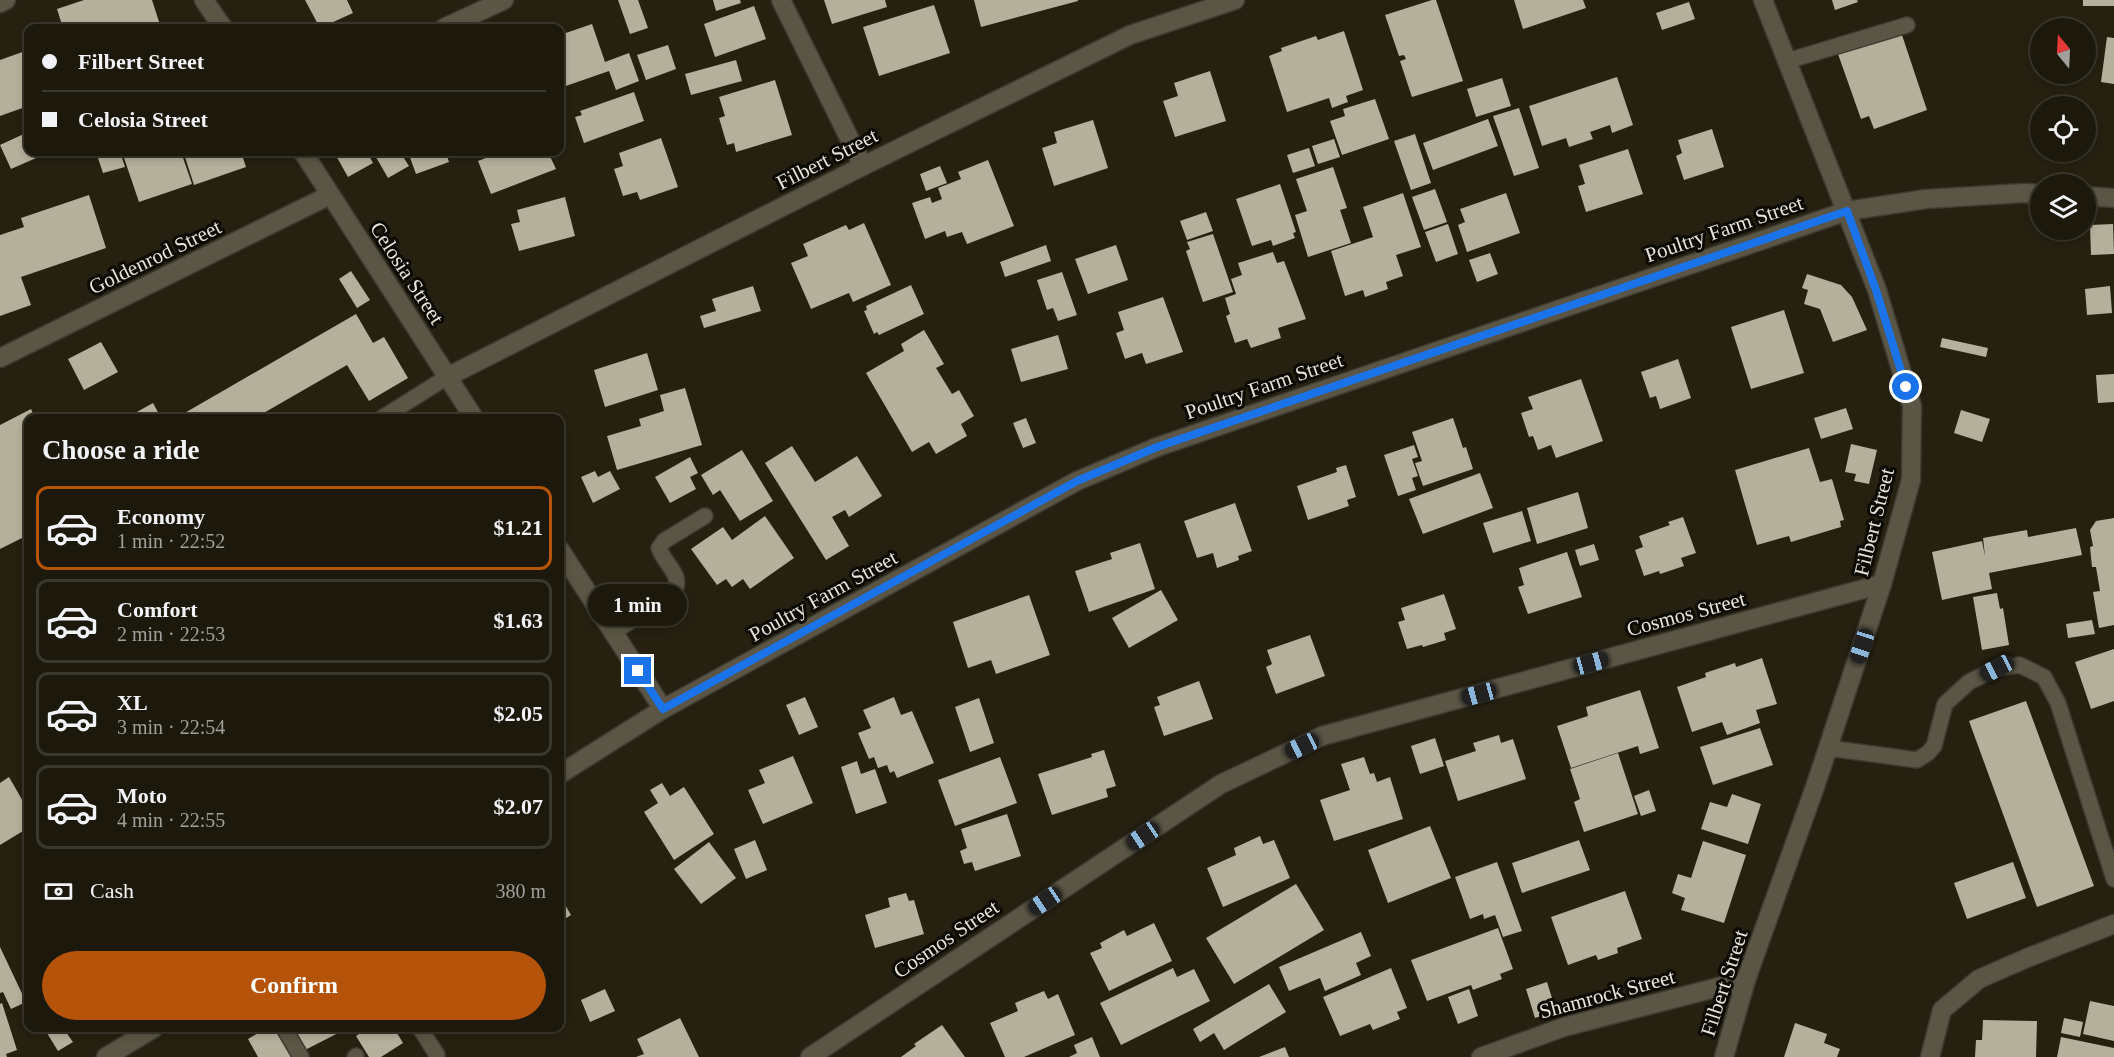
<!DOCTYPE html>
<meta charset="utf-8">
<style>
:root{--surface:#1c180c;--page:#29251a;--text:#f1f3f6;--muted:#a0a09d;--line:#3a372d;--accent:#b45309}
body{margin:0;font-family:Georgia,serif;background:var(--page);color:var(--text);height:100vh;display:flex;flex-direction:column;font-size:22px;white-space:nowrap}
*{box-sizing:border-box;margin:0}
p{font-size:20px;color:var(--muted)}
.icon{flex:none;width:33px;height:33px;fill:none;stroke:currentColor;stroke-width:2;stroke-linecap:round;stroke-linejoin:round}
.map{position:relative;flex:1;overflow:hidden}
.panel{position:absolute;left:24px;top:414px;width:540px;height:618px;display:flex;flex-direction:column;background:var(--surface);border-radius:12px;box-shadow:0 3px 9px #0003,0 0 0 2px var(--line)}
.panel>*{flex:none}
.banner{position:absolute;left:24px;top:24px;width:540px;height:132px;border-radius:12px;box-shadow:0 3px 9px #0003,0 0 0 2px var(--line);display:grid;align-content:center;height:132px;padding:0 18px;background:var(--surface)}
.needle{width:39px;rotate:342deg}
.controls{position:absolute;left:2030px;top:18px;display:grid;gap:12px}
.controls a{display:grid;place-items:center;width:66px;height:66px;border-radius:50%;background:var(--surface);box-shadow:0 3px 9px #0003,0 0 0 2px var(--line);font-size:30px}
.end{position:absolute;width:27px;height:27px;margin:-14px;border:8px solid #1a73e8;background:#fff;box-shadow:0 0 0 3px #fff}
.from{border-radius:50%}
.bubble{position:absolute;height:42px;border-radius:21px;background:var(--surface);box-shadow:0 3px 9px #0003,0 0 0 2px var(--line);font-size:20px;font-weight:600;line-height:42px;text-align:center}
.car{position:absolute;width:18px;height:36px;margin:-18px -9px;border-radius:8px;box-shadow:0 0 4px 2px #0007;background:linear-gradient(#222 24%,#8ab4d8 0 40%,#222 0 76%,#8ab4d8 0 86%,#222 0)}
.banner b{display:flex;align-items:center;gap:21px;height:57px;font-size:22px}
.banner b+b{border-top:2px solid var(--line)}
.banner i{width:15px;height:15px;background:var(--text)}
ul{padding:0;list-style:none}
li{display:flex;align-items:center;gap:18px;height:84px;margin:0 12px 9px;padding:0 6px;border:3px solid var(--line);border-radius:12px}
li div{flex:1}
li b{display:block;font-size:22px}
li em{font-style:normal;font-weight:600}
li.selected{border-color:var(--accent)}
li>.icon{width:54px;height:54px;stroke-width:1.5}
h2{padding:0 18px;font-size:27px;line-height:72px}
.pay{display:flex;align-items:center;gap:15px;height:66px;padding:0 18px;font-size:22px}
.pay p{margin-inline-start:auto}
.cta{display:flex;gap:12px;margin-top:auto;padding:12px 18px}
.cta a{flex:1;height:69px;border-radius:36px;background:var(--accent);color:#fff;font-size:24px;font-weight:600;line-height:69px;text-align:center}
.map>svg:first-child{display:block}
</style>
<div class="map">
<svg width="2114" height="1057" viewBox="0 0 2114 1057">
<rect width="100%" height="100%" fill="#252010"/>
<g fill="#b5b09c">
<polygon points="84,0 152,0 161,28 63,28 57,9"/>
<polygon points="305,0 347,0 353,13 320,28"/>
<polygon points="618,0 638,0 648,28 630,34"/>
<polygon points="713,0 740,0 741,3 716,11"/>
<polygon points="824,0 885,0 887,7 832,24"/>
<polygon points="974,0 1078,0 1078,1 981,27"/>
<polygon points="1432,0 1436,0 1463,81 1412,97 1400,61 1406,59 1404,55 1399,56 1385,15"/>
<polygon points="1514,0 1583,0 1586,8 1523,29"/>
<polygon points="1832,0 1857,0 1858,2 1835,10"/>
<rect x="2083" y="0" width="31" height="6"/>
<polygon points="1689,2 1695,19 1662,30 1656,13"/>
<polygon points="934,5 950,53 879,76 863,27"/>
<polygon points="754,6 766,39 715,57 704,24"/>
<polygon points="592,24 605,62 629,53 639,81 616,90 609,71 560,88 560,35"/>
<polygon points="1344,31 1363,90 1346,96 1348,102 1332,108 1329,98 1287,112 1269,56 1282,51 1281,48 1316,36 1318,40"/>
<polygon points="1901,32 1927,110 1874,129 1869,116 1861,119 1838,54"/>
<polygon points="2107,37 2114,38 2114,84 2101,82"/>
<polygon points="668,45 676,69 646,80 637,55"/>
<polygon points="28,50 28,106 0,116 0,60"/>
<polygon points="736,60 742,81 691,95 685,74"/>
<polygon points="1210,71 1226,121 1175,137 1163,101 1178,96 1174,83"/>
<polygon points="1617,77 1633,125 1612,133 1610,125 1590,132 1593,139 1569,147 1566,138 1542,146 1529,106"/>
<polygon points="1502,78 1511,106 1476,117 1467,89"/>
<polygon points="775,80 792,135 736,152 734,143 727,145 719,118 725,116 719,97"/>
<polygon points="634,92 644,121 584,143 575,117 582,115 580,111"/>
<polygon points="1375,99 1389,139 1342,155 1330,121 1345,116 1343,109"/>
<polygon points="1519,108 1539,168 1514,176 1493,116"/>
<polygon points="1488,119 1498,146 1433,170 1423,143"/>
<polygon points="1093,120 1108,168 1054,186 1042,148 1057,143 1054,132"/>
<polygon points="1712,129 1724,167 1684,180 1676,156 1682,153 1678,140"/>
<polygon points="28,132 28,152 41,152 43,155 11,169 0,145"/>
<polygon points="1415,134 1431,183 1411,190 1394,141"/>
<polygon points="661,138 678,187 640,200 637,192 623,196 614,169 623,166 619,153"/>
<polygon points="1334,139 1340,157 1318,164 1312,146"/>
<polygon points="1309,148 1315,166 1293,173 1287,155"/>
<polygon points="1628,149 1643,194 1586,212 1578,186 1585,184 1579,165"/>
<polygon points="96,152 120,152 125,167 103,173"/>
<polygon points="122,152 181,152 192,184 139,202"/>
<polygon points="192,152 241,152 246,167 194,185 184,154"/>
<polygon points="334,152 367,152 373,163 348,177"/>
<polygon points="373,152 400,152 409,166 388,178"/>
<polygon points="408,152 459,152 447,156 449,162 416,174"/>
<polygon points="501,152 548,152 556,169 491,194 478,161"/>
<polygon points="988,160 1014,226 967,244 962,232 947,237 945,231 925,239 912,203 930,197 932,203 942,199 938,188 961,179 958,172"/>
<polygon points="940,166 947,183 926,191 920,174"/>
<polygon points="1333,167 1347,208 1340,210 1351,243 1308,257 1295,215 1307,211 1296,179"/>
<polygon points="1280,184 1296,232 1293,233 1295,238 1273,246 1271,240 1252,246 1236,199"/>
<polygon points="1435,189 1447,222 1424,230 1412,197"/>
<polygon points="1403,193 1421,247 1396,255 1403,276 1386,282 1388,289 1365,297 1363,290 1345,296 1331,251 1373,237 1363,207"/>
<polygon points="1506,193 1520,233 1467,252 1458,225 1465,222 1460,209"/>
<polygon points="89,195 106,248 21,277 31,305 0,316 0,235 24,227 21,218"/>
<polygon points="565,197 575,236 519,251 511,224 520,222 517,210"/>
<polygon points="1206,212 1213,231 1187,240 1180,221"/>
<polygon points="864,223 891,285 853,302 849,293 811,309 791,263 808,256 803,244 846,225 849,230"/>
<polygon points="1448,224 1458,254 1436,262 1425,232"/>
<polygon points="2113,224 2114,254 2091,255 2090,225"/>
<polygon points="1213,234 1233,292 1203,302 1186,251 1190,249 1187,242"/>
<polygon points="1046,245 1051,261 1005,277 1000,262"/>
<polygon points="1116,245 1128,280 1088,294 1075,259"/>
<polygon points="1273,252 1277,263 1284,261 1306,319 1278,328 1281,338 1251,348 1247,339 1235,343 1226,316 1230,314 1225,298 1236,294 1231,279 1242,275 1238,263"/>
<polygon points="1490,253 1498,274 1477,282 1469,260"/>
<polygon points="351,271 370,300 357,308 339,279"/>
<polygon points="1062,272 1077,315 1058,321 1053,308 1047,310 1037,280"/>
<polygon points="1807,274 1841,285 1852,297 1867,330 1833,342 1820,309 1804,304 1808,290 1802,288"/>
<polygon points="911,285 924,314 879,335 877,332 874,334 864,311 867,310 866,306"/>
<polygon points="753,286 761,311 704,328 700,316 716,311 712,299"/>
<polygon points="2110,286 2112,313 2087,315 2085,289"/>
<polygon points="1163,297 1183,352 1146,364 1142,353 1125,359 1116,333 1124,330 1118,312"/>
<polygon points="1784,310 1804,373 1751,389 1731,327"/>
<polygon points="356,314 373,343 384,337 408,378 369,401 347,365 255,418 176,418"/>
<polygon points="924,330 944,364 936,368 952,394 959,390 974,416 961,424 967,436 936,454 929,442 912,452 866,373 904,351 901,344"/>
<polygon points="1058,335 1068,369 1021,382 1011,349"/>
<polygon points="1942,338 1988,348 1986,357 1940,347"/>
<polygon points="101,342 118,372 84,390 68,359"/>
<polygon points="647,353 658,390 605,407 594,370"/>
<polygon points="1678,359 1691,398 1660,409 1656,396 1650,398 1641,372"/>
<polygon points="2114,374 2114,402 2098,403 2096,375"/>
<polygon points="1581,379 1603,441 1556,458 1551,445 1538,450 1533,436 1529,437 1521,413 1533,409 1528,397"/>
<polygon points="685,388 702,445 617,470 607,436 641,426 639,419 664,411 660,395"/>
<polygon points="153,403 161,418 126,418"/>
<polygon points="1846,408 1853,429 1821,439 1814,418"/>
<polygon points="31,409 35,418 28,418 28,535 0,549 0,425"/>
<polygon points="1961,410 1990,419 1982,442 1954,433"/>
<polygon points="1026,418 1036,443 1023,448 1013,423"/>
<polygon points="1453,418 1463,448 1466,447 1473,469 1423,486 1415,463 1422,461 1412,432"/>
<polygon points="1851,444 1877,450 1869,484 1854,481 1856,474 1845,472"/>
<polygon points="1414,445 1418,457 1412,459 1418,476 1412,478 1416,490 1398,496 1384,455"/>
<polygon points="792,446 815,482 857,456 882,496 849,517 845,510 832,517 849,546 826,560 765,463"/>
<polygon points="1809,448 1820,482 1832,479 1844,520 1840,521 1841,527 1791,542 1789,536 1757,545 1735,470"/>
<polygon points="742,450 773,501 740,521 720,490 713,495 701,475"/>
<polygon points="690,457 698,473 690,477 696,489 670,503 655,477"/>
<polygon points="1346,465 1356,497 1347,500 1349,506 1308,520 1297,486 1337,472 1336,468"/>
<polygon points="595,471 598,477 610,471 620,489 593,503 581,477"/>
<polygon points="1480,473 1493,508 1423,534 1409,499"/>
<polygon points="1578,492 1588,528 1537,544 1527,508"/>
<polygon points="1235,503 1252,551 1238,556 1239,560 1217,568 1213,553 1197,558 1184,521"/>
<polygon points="1522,511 1531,541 1493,553 1483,523"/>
<polygon points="765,516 794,558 750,589 743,579 732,587 726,579 717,585 691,549 723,527 732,540"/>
<polygon points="1683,517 1696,553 1681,558 1684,566 1660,574 1659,571 1644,576 1635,550 1643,547 1639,536 1670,525 1668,522"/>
<polygon points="2114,518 2114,625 2099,628 2093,592 2100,591 2096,567 2092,567 2090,547 2093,546 2090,530 2096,521"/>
<polygon points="2076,528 2082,555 1989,573 1992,589 1942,600 1932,552 1982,541 1985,556 1983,538 2027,530 2028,537"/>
<polygon points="1140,543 1155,589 1089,612 1075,571 1112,559 1110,553"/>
<polygon points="1594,544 1599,560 1580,566 1575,550"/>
<polygon points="1567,552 1582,597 1528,614 1518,587 1524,585 1519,568"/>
<polygon points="1161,590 1178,620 1129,648 1112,618"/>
<polygon points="1997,593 2000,609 2003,608 2009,645 1982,650 1973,597"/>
<polygon points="1444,594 1456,629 1444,633 1446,640 1423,647 1422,645 1407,649 1398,622 1405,620 1401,608"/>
<polygon points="1029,595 1050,655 996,674 991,660 968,668 953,622"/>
<polygon points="2092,620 2095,634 2068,638 2066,624"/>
<polygon points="1310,635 1325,676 1276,694 1266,667 1272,664 1267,650"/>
<polygon points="2114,649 2114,701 2091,709 2075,662"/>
<polygon points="1762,658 1777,704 1756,710 1760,723 1727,735 1722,722 1692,732 1677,687 1706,677 1705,673 1735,663 1736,667"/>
<polygon points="1199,681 1213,719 1164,736 1154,707 1160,705 1157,697"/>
<polygon points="1640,690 1659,748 1640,754 1638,746 1571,768 1557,726 1588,716 1586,707"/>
<polygon points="805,697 818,727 799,735 786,705"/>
<polygon points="894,697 901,715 912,711 934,763 897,778 894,771 890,773 887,765 878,768 874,757 869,759 858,733 871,728 863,710"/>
<polygon points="979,698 994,743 970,752 955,707"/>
<polygon points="2026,701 2094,886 2037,907 1969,721"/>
<polygon points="1760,728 1773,765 1713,785 1700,747"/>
<polygon points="1499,735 1501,743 1513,739 1526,779 1458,801 1445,761 1476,751 1473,743"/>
<polygon points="1435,738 1444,766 1420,774 1411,746"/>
<polygon points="1104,750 1116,786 1106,789 1108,797 1052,815 1038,774 1092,757 1091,754"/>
<polygon points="1618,753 1638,814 1584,832 1574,802 1580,799 1570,769"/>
<polygon points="793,756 813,803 763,824 748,790 765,783 759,770"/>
<polygon points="1000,757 1017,803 955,826 938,780"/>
<polygon points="1364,757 1370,774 1374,773 1377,782 1390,777 1403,819 1334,841 1320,800 1350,790 1341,764"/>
<polygon points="857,761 861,774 875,769 887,803 856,814 841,767"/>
<polygon points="9,777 28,810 28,816 27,817 28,828 0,845 0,783"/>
<polygon points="662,783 670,796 684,787 714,834 674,860 644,812 658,803 650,790"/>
<polygon points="1649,790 1656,811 1641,816 1634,796"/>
<polygon points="1732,794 1761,804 1748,844 1701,829 1710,802 1727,807"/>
<polygon points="1007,814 1021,856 975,871 972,862 964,864 960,851 967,848 961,829"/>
<polygon points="1430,826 1451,878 1388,903 1368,850"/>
<polygon points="1260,836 1263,844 1274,840 1290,878 1223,907 1207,868 1236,855 1234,848"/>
<polygon points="755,840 767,870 746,879 734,849"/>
<polygon points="1579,840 1590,870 1522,893 1512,863"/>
<polygon points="1703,841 1746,855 1724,923 1681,910 1685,898 1672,893 1678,874 1691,878"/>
<polygon points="709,842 736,878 701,904 674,869"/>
<polygon points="1497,862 1522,931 1503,937 1495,915 1484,919 1483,914 1470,919 1455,877"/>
<polygon points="2013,862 2026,898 1967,919 1954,883"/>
<polygon points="1296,884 1324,930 1234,984 1206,938"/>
<polygon points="1625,891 1642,939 1617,948 1618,953 1598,960 1596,955 1568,965 1551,917"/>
<polygon points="906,893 909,901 914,900 924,934 875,948 865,915 890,907 888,898"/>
<polygon points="560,896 571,915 560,922"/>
<polygon points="1154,923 1172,961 1109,991 1090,953 1102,948 1100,943 1124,930 1127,936"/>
<polygon points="1498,928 1513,969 1500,974 1502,979 1473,990 1471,985 1427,1001 1411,960"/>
<polygon points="1361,932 1371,956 1356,963 1361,975 1325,991 1320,978 1289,991 1279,967"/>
<polygon points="0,947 26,1002 11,1009 3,992 0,993"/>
<polygon points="1173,968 1177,977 1194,969 1210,1001 1121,1045 1100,1003"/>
<polygon points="1391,968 1407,1008 1397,1012 1400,1019 1373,1030 1370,1024 1340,1036 1323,997"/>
<polygon points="1547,982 1556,1011 1535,1018 1526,989"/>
<polygon points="1269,984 1286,1012 1224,1050 1214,1033 1200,1042 1193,1029"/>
<polygon points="605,989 615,1011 590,1022 581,1000"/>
<polygon points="1469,989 1478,1016 1458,1024 1448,997"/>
<polygon points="1044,991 1048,999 1058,994 1075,1035 1024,1057 1005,1057 990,1023 1018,1011 1015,1003"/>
<polygon points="2090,1001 2114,1006 2114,1041 2083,1034"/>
<polygon points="2,1003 17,1050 6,1054 7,1057 0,1057 0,1004"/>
<polygon points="680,1018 699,1057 636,1057 644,1054 637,1039"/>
<polygon points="2064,1018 2083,1022 2080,1037 2061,1033"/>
<polygon points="1983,1020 2037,1021 2036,1057 1975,1057 1976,1040 1982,1040"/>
<polygon points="1795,1023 1827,1034 1824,1043 1840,1049 1837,1057 1784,1057"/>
<polygon points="942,1025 965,1057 901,1057 916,1046 914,1044"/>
<polygon points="56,1028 63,1028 73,1042 58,1051 47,1033"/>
<polygon points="267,1028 275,1028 292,1057 258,1057 248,1039"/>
<polygon points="299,1028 348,1028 305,1050 295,1030"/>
<polygon points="364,1028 394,1028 403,1043 381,1057 369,1057 356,1036 365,1030"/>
<polygon points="1092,1037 1100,1057 1069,1057 1077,1053 1074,1045"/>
<polygon points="2061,1037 2114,1048 2114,1057 2057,1057"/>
<polygon points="1285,1047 1289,1057 1259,1057"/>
</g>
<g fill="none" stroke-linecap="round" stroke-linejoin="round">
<g stroke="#3e3a30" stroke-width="18">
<g id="service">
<polyline points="1787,61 1907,25"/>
<polyline points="382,418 447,377"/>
<path d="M614,632L672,594C686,576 665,566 659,548L664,541L705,516"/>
<polyline points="1828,748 1917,760 1928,753 1934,746 1945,704 1969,682 1997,668 2020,665 2044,677 2058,703 2114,879"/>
<polyline points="284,1028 301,1057"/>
<polyline points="420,1028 437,1055"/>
<polyline points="355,1057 356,1056"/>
</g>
</g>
<g stroke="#3e3a30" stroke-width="21">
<g id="minor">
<polyline points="204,0 223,28"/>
<polyline points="781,0 863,166"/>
<polyline points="0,3 6,0"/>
<polyline points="444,28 504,0"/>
<polyline points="303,152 474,418"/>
<polyline points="2085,196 2114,198"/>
<polyline points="0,358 330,195"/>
<polyline points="447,377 863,166 1130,35 1235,0"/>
<polyline points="560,550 663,709"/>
<polyline points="560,774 663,709 1077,481 1157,447 1847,211 1926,199 2024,193 2040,194"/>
<polyline points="106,1057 154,1028"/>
<polyline points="810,1057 1221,784 1322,736 1882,584"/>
<polyline points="1481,1057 1564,1027 1746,980"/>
<polyline points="1724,1057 1746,980 1816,784 1882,584 1911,480 1912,406 1877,290 1763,0"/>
<polyline points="1930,1057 1942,1010 1979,979 2027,958 2114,924"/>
</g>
</g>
<use href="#service" stroke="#5a5544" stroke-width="15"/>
<use href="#minor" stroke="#5a5544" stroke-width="18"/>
</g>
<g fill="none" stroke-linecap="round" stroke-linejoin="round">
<polyline stroke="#1a73e8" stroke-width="8" points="638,671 663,709 1077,481 1157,447 1847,211 1876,290 1906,387"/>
</g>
<g text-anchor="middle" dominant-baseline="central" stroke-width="6" stroke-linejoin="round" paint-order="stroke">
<g font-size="21" fill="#e7e4da" stroke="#0c0a04">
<text transform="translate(827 159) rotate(-27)">Filbert Street</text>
<text transform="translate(1724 229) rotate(-19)">Poultry Farm Street</text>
<text transform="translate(155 257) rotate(-26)">Goldenrod Street</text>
<text transform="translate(407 273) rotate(57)">Celosia Street</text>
<text transform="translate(1264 386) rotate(-19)">Poultry Farm Street</text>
<text transform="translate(1874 522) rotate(-76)">Filbert Street</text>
<text transform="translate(823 596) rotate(-29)">Poultry Farm Street</text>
<text transform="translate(1686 614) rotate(-15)">Cosmos Street</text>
<text transform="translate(946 939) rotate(-34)">Cosmos Street</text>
<text transform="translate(1724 983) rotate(-72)">Filbert Street</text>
<text transform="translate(1607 994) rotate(-15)">Shamrock Street</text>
</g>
</g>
</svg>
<div class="controls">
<a><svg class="needle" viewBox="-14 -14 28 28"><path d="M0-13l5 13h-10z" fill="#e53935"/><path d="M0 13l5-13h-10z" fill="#a0a09d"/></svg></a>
<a><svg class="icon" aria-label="locate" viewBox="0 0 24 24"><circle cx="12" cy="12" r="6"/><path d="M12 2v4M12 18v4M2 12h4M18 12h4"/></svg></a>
<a><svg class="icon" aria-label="layers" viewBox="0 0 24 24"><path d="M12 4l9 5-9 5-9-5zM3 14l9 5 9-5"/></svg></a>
</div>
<i class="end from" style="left:1906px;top:387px"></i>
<i class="end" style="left:638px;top:671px"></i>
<div class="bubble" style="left:588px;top:584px;width:99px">1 min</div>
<i class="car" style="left:1862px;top:646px;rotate:198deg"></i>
<i class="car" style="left:1591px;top:663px;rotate:75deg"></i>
<i class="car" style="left:1997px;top:668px;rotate:242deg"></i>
<i class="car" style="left:1479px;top:694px;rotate:255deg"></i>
<i class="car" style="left:1302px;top:746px;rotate:245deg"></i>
<i class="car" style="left:1143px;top:836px;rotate:236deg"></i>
<i class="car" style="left:1045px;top:901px;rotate:236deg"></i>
<div class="banner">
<b><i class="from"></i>Filbert Street</b>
<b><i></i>Celosia Street</b>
</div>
<section class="panel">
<h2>Choose a ride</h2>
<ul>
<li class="selected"><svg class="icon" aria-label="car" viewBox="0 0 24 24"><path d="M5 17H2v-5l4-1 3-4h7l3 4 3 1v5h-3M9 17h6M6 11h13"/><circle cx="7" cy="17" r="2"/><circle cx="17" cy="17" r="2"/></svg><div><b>Economy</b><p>1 min · 22:52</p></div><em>$1.21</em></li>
<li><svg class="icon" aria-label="car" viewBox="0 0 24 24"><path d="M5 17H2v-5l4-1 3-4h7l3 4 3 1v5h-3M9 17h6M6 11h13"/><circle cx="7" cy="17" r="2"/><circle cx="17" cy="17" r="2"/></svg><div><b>Comfort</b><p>2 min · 22:53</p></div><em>$1.63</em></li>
<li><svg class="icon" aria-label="car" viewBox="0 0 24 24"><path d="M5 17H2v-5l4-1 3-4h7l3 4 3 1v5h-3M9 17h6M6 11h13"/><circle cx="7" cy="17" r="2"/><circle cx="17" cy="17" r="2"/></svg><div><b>XL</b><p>3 min · 22:54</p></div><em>$2.05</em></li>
<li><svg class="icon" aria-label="car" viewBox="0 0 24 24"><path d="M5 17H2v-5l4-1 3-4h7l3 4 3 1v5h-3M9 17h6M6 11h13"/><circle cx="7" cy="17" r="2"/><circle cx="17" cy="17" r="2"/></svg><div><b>Moto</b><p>4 min · 22:55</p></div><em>$2.07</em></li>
</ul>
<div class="pay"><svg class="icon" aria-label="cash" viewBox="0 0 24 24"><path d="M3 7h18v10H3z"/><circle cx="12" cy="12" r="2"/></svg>Cash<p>380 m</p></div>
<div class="cta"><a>Confirm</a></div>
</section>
</div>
